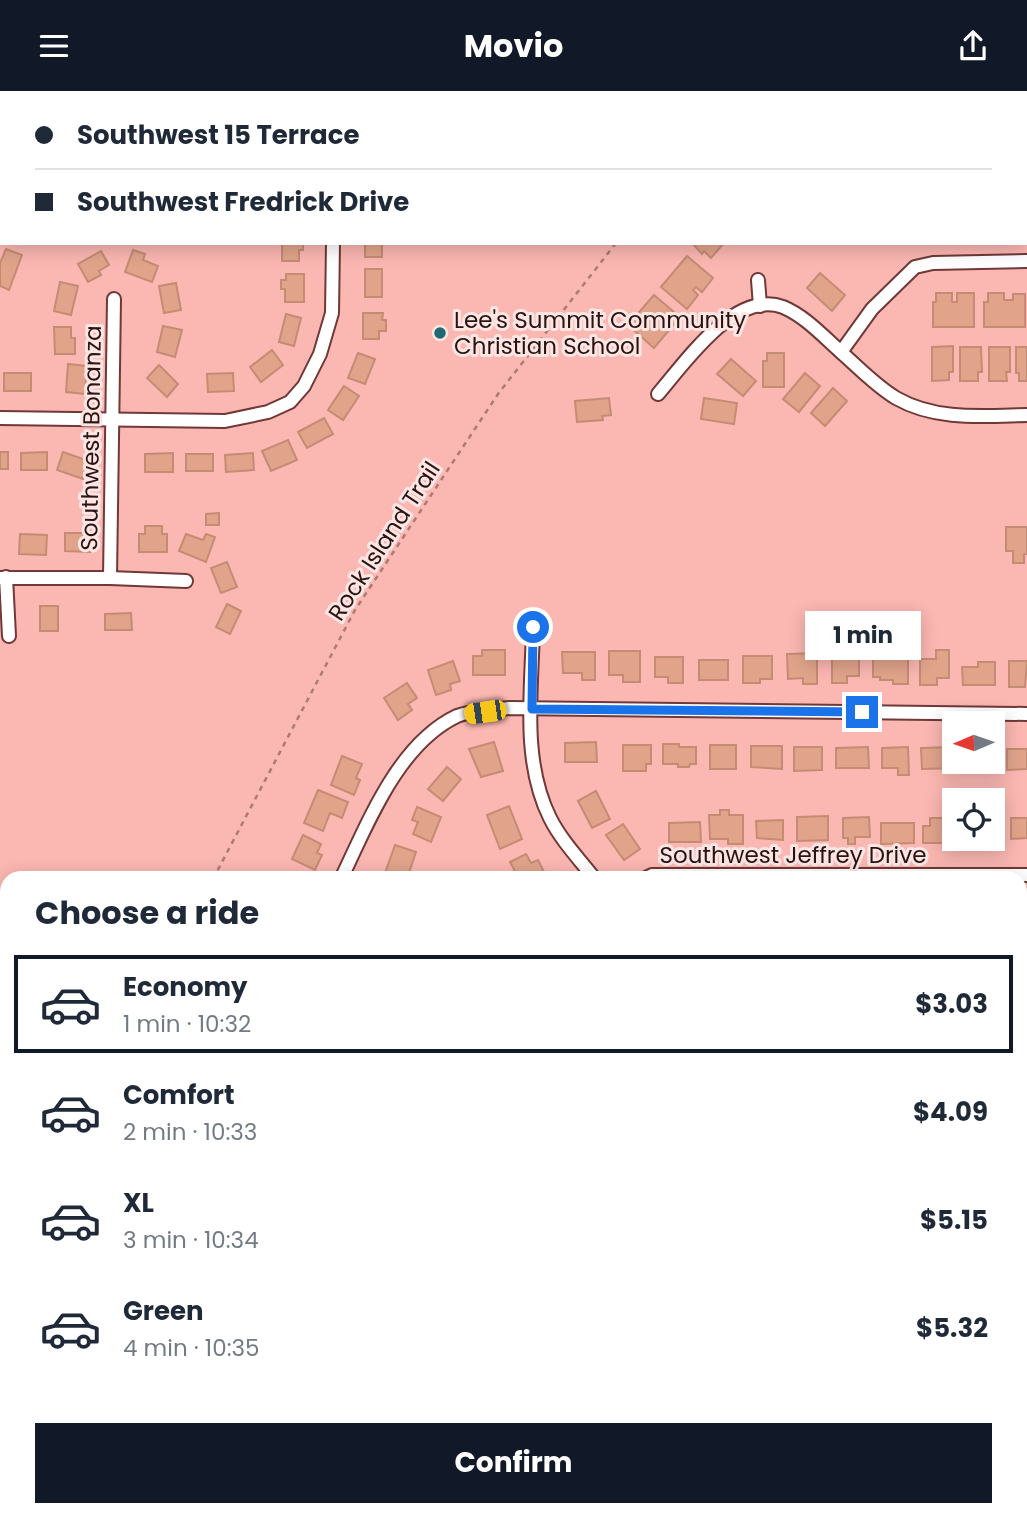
<!DOCTYPE html>
<meta charset="utf-8">
<style>
:root{--surface:#fff;--page:#f2f2f3;--text:#1f2937;--muted:#747a83;--line:#e0e1e3;--accent:#111827}
body{margin:0;font-family:Poppins,sans-serif;background:var(--page);color:var(--text);height:100vh;display:flex;flex-direction:column;font-size:26px;white-space:nowrap}
*{box-sizing:border-box;margin:0}
p{font-size:23px;color:var(--muted)}
.icon{flex:none;width:38px;height:38px;fill:none;stroke:currentColor;stroke-width:2;stroke-linecap:round;stroke-linejoin:round}
.map{position:relative;flex:1;overflow:hidden}
.panel{position:absolute;left:0px;top:780px;width:1027px;height:646px;display:flex;flex-direction:column;background:var(--surface);border-radius:21px 21px 0 0;box-shadow:0 4px 18px #0003}
.panel>*{flex:none}
.guide{position:absolute;left:0px;top:0px;width:1027px;height:154px;box-shadow:0 4px 18px #0003;display:grid;align-content:center;height:154px;padding:0 35px;background:var(--surface)}
.needle{width:46px;rotate:268deg}
.fabs{position:absolute;left:942px;top:620px;display:grid;gap:14px}
.fabs a{display:grid;place-items:center;width:63px;height:63px;border-radius:0px;background:var(--surface);box-shadow:0 4px 18px #0003;font-size:35px}
.end{position:absolute;width:32px;height:32px;margin:-16px;border:9px solid #1a73e8;background:#fff;box-shadow:0 0 0 4px #fff}
.from{border-radius:50%}
.bubble{position:absolute;height:49px;border-radius:0px;background:var(--surface);box-shadow:0 4px 18px #0003;font-size:23px;font-weight:700;line-height:49px;text-align:center}
.car{position:absolute;width:21px;height:42px;margin:-21px -10px;border-radius:9px;box-shadow:0 0 5px 2px #0007;background:linear-gradient(#f5c518 24%,#345 0 40%,#f5c518 0 76%,#345 0 86%,#f5c518 0)}
.guide b{display:flex;align-items:center;gap:24px;height:66px;font-size:26px}
.guide b+b{border-top:2px solid var(--line)}
.guide i{width:18px;height:18px;background:var(--text)}
ul{padding:0;list-style:none}
li{display:flex;align-items:center;gap:21px;height:98px;margin:0 14px 10px;padding:0 21px;border:4px solid transparent;border-radius:0px}
li div{flex:1}
li b{display:block;font-size:26px}
li em{font-style:normal;font-weight:700}
li.on{border-color:var(--accent)}
li>.icon{width:63px;height:63px;stroke-width:1.5}
h2{padding:0 35px;font-size:32px;line-height:84px}
.primary-button{display:flex;gap:14px;margin-top:auto;padding:14px 35px}
.primary-button a{flex:1;height:80px;border-radius:0px;background:var(--accent);color:#fff;font-size:28px;font-weight:700;line-height:80px;text-align:center}
header{display:flex;justify-content:space-between;align-items:center;height:91px;padding:0 35px;background:var(--accent);color:#fff;font-size:32px;font-weight:700}
.map>svg:first-child{display:block}
</style>
<header><svg class="icon" aria-label="menu" viewBox="0 0 24 24"><path d="M4 6h16M4 12h16M4 18h16"/></svg>Movio<svg class="icon" aria-label="share" viewBox="0 0 24 24"><path d="M12 15V3M7 8l5-5 5 5M5 13v7h14v-7"/></svg></header>
<div class="map">
<svg width="1027" height="1426" viewBox="0 0 1027 1426">
<rect width="100%" height="100%" fill="#fbb7b2"/>
<g fill="#e1a48b" stroke="#c58b73" stroke-width="2">
<polygon points="282,152 303,152 303,159 299,159 299,170 282,170"/>
<rect x="365" y="152" width="17" height="14"/>
<polygon points="692,152 724,152 711,167 704,160 702,163"/>
<polygon points="6,158 22,164 9,199 0,195 0,172"/>
<polygon points="133,159 145,163 143,169 158,175 152,191 125,181"/>
<polygon points="101,160 109,174 99,180 101,184 88,191 78,173"/>
<polygon points="687,165 713,187 702,201 696,196 693,199 698,204 687,218 661,196"/>
<rect x="365" y="178" width="17" height="28"/>
<polygon points="820,182 845,204 832,220 807,197"/>
<polygon points="286,183 304,183 304,211 285,211 285,198 281,198 281,189 286,189"/>
<polygon points="60,191 78,195 71,224 54,220"/>
<polygon points="176,192 181,219 164,222 159,195"/>
<polygon points="936,202 952,202 952,211 957,211 957,202 974,202 974,236 933,236 933,211 936,211"/>
<polygon points="988,202 1004,202 1004,209 1013,209 1013,203 1025,203 1025,236 984,236 984,211 988,211"/>
<polygon points="654,204 680,226 654,257 628,234"/>
<polygon points="363,222 383,222 382,229 386,229 386,240 379,240 379,248 363,248"/>
<polygon points="286,223 301,227 294,255 279,251"/>
<polygon points="163,235 182,239 175,266 157,261"/>
<polygon points="54,236 71,236 71,247 75,247 75,263 55,263"/>
<polygon points="953,255 953,281 949,281 949,289 932,290 932,256"/>
<polygon points="960,256 981,256 982,281 978,281 978,290 960,290"/>
<polygon points="989,256 1010,256 1010,281 1006,281 1007,290 989,290"/>
<polygon points="1016,256 1027,256 1027,290 1019,290 1019,282 1016,282"/>
<polygon points="272,259 283,274 261,291 250,276"/>
<polygon points="358,262 375,268 365,293 348,287"/>
<polygon points="767,262 784,262 784,296 763,296 763,270 767,270"/>
<polygon points="731,268 756,290 743,305 717,283"/>
<polygon points="68,273 87,275 85,303 66,301"/>
<polygon points="159,274 178,293 167,306 147,287"/>
<rect x="4" y="282" width="27" height="18"/>
<polygon points="233,282 234,300 208,301 207,283"/>
<polygon points="805,282 820,295 799,321 783,308"/>
<polygon points="344,295 359,305 343,329 328,319"/>
<polygon points="833,297 847,310 825,335 811,322"/>
<polygon points="609,307 611,324 602,325 603,329 577,331 575,310"/>
<polygon points="704,307 737,312 734,333 701,328"/>
<polygon points="324,327 333,343 307,357 298,341"/>
<polygon points="288,349 297,369 271,380 262,360"/>
<rect x="0" y="361" width="8" height="17"/>
<polygon points="47,361 47,379 21,379 21,362"/>
<polygon points="63,361 89,370 83,388 57,379"/>
<polygon points="173,362 173,381 145,381 145,363"/>
<polygon points="253,362 254,379 226,381 225,364"/>
<rect x="186" y="363" width="27" height="17"/>
<polygon points="219,422 219,434 206,434 206,423"/>
<polygon points="145,435 162,435 162,443 167,443 167,461 139,461 139,443 145,443"/>
<polygon points="1006,436 1027,436 1027,463 1024,463 1024,472 1013,472 1013,460 1006,460"/>
<polygon points="65,442 90,442 90,461 65,460"/>
<polygon points="20,443 47,444 46,464 19,463"/>
<polygon points="186,443 203,449 206,443 215,446 206,471 179,460"/>
<polygon points="227,471 237,496 221,502 211,477"/>
<polygon points="227,513 241,520 230,543 216,536"/>
<rect x="40" y="515" width="18" height="25"/>
<polygon points="131,522 132,539 105,539 105,523"/>
<polygon points="482,559 505,559 505,584 473,584 473,565 482,565"/>
<polygon points="936,559 949,559 949,587 937,587 937,594 920,594 920,568 936,568"/>
<polygon points="609,560 640,560 640,591 623,591 623,584 609,584"/>
<polygon points="562,561 595,561 595,589 582,589 582,582 563,582"/>
<polygon points="817,562 817,593 803,593 803,587 788,588 787,563"/>
<polygon points="908,563 908,593 893,593 893,589 880,589 880,586 873,586 873,564"/>
<polygon points="743,565 772,565 772,588 760,588 760,592 743,592"/>
<polygon points="859,565 859,585 847,585 847,592 832,592 832,566"/>
<polygon points="655,566 683,566 683,592 668,592 668,586 655,586"/>
<rect x="699" y="569" width="29" height="20"/>
<polygon points="453,570 460,590 450,593 451,599 436,604 428,579"/>
<polygon points="1009,570 1027,570 1025,596 1009,596"/>
<polygon points="978,571 995,571 995,594 963,594 962,576 978,576"/>
<polygon points="407,592 417,607 408,613 412,619 398,629 384,607"/>
<polygon points="494,651 503,680 481,686 469,658"/>
<polygon points="596,651 597,671 565,671 565,652"/>
<polygon points="663,653 679,653 679,656 696,656 696,673 690,673 689,676 678,676 678,673 663,673"/>
<polygon points="623,654 651,654 651,673 646,673 646,680 623,680"/>
<rect x="710" y="654" width="26" height="24"/>
<polygon points="751,655 782,655 782,678 751,676"/>
<polygon points="794,656 822,656 822,679 794,680"/>
<polygon points="868,656 869,677 836,677 836,657"/>
<polygon points="908,656 909,684 898,684 898,677 882,677 882,657"/>
<polygon points="954,656 955,677 922,678 921,657"/>
<polygon points="992,658 995,658 995,679 967,679 966,670 992,670"/>
<polygon points="1007,658 1027,658 1027,678 1007,679"/>
<polygon points="342,665 362,673 356,687 360,689 354,704 331,694"/>
<polygon points="447,676 461,688 443,710 428,698"/>
<polygon points="318,699 348,711 342,727 330,722 323,740 304,732"/>
<polygon points="596,700 610,728 592,737 578,710"/>
<polygon points="509,715 522,748 500,758 487,724"/>
<polygon points="417,716 441,726 431,751 413,743 418,731 412,729"/>
<polygon points="720,719 729,719 729,724 743,724 743,753 728,753 728,748 710,748 709,724 720,724"/>
<polygon points="828,725 828,749 797,750 797,726"/>
<polygon points="999,725 1001,750 976,751 975,747 992,747 992,726"/>
<polygon points="869,726 870,746 855,746 855,753 848,753 848,747 843,747 843,727"/>
<polygon points="930,727 954,727 954,746 945,746 945,752 923,752 923,735 930,735"/>
<polygon points="1011,727 1027,727 1027,747 1011,748"/>
<polygon points="783,729 783,749 757,747 756,730"/>
<polygon points="700,731 701,751 669,751 669,732"/>
<polygon points="881,732 914,732 914,752 881,753"/>
<polygon points="623,733 640,758 624,769 606,744"/>
<polygon points="303,744 321,753 317,762 322,764 315,779 292,768"/>
<polygon points="395,754 416,761 407,788 385,782"/>
<polygon points="526,763 531,772 538,769 545,783 537,788 519,788 510,771"/>
<polygon points="1020,938 1027,939 1027,964 1020,962"/>
<rect x="1020" y="1254" width="7" height="16"/>
<polygon points="7,1400 7,1419 31,1419 0,1426 0,1416 2,1416 0,1401"/>
<polygon points="177,1419 193,1419 191,1426 176,1423"/>
<polygon points="205,1419 232,1419 230,1426 203,1426"/>
<polygon points="287,1419 317,1419 324,1422 323,1426 285,1426"/>
<rect x="871" y="1422" width="29" height="4"/>
</g>
<g fill="none" stroke-linecap="round" stroke-linejoin="round">
<g stroke="#703836" stroke-width="10">
<polyline id="service" points="1020,1049 1027,1053"/>
</g>
<g stroke="#703836" stroke-width="16">
<g id="minor">
<polyline points="996,0 1000,2"/>
<polyline points="335,2 335,0"/>
<polyline points="1026,11 1027,11"/>
<polyline points="0,48 2,48"/>
<polyline points="758,189 760,215"/>
<polyline points="841,261 872,218 915,176 933,172 1027,170"/>
<path d="M658,303C684,273 735,198 783,216C805,225 824,246 842,262C859,277 876,295 896,307C936,330 983,325 1027,324"/>
<polyline points="0,327 225,330 268,321 290,311 304,295 320,263 332,222 333,152"/>
<polyline points="6,486 9,545"/>
<polyline points="0,487 110,487 186,490"/>
<polyline points="110,487 114,208"/>
<path d="M533,536C532,598 521,669 550,727C561,749 579,768 595,788"/>
<path d="M341,788C368,732 398,653 457,625C472,619 494,619 510,617L1027,623"/>
<polyline points="644,788 652,784 1027,784"/>
<polyline points="138,1419 144,1426"/>
<polyline points="606,1419 630,1423 653,1423 676,1420 707,1423 730,1419"/>
<polyline points="1008,1419 1016,1426"/>
<polyline points="256,1426 259,1419"/>
<polyline points="465,1426 476,1419"/>
</g>
</g>
<g stroke="#ae7a76" stroke-width="2.5" stroke-dasharray="5 5" stroke-linecap="butt">
<polyline points="734,2 735,0"/>
<polyline points="213,788 355,519 498,303 616,152"/>
<polyline points="0,1196 7,1182"/>
</g>
<use href="#service" stroke="#fff" stroke-width="6"/>
<use href="#minor" stroke="#fff" stroke-width="12"/>
</g>
<g fill="none" stroke-linecap="round" stroke-linejoin="round">
<polyline stroke="#1a73e8" stroke-width="9" points="533,536 532,618 862,621"/>
</g>
<circle fill="#1e6a70" stroke="#fbe6e4" stroke-width="2.5" cx="440" cy="242" r="7"/>
<g text-anchor="middle" dominant-baseline="central" stroke-width="6" stroke-linejoin="round" paint-order="stroke">
<g font-size="23" fill="#2b1312" stroke="#fbe6e4" text-anchor="start">
<text x="454" y="229">Lee's Summit Community<tspan x="454" dy="26">Christian School</tspan></text>
</g>
<g font-size="23" fill="#2b1312" stroke="#fbe6e4">
<text transform="translate(91 347) rotate(-89)">Southwest Bonanza</text>
<text transform="translate(384 450) rotate(-57)">Rock Island Trail</text>
<text x="793" y="764">Southwest Jeffrey Drive</text>
</g>
</g>
</svg>
<div class="fabs">
<a><svg class="needle" viewBox="-14 -14 28 28"><path d="M0-13l5 13h-10z" fill="#e53935"/><path d="M0 13l5-13h-10z" fill="#747a83"/></svg></a>
<a><svg class="icon" aria-label="locate" viewBox="0 0 24 24"><circle cx="12" cy="12" r="6"/><path d="M12 2v4M12 18v4M2 12h4M18 12h4"/></svg></a>
</div>
<i class="end from" style="left:533px;top:536px"></i>
<i class="end" style="left:862px;top:621px"></i>
<div class="bubble" style="left:805px;top:520px;width:116px">1 min</div>
<i class="car" style="left:485px;top:621px;rotate:262deg"></i>
<div class="guide">
<b><i class="from"></i>Southwest 15 Terrace</b>
<b><i></i>Southwest Fredrick Drive</b>
</div>
<section class="panel">
<h2>Choose a ride</h2>
<ul>
<li class="on"><svg class="icon" aria-label="car" viewBox="0 0 24 24"><path d="M5 17H2v-5l4-1 3-4h7l3 4 3 1v5h-3M9 17h6M6 11h13"/><circle cx="7" cy="17" r="2"/><circle cx="17" cy="17" r="2"/></svg><div><b>Economy</b><p>1 min · 10:32</p></div><em>$3.03</em></li>
<li><svg class="icon" aria-label="car" viewBox="0 0 24 24"><path d="M5 17H2v-5l4-1 3-4h7l3 4 3 1v5h-3M9 17h6M6 11h13"/><circle cx="7" cy="17" r="2"/><circle cx="17" cy="17" r="2"/></svg><div><b>Comfort</b><p>2 min · 10:33</p></div><em>$4.09</em></li>
<li><svg class="icon" aria-label="car" viewBox="0 0 24 24"><path d="M5 17H2v-5l4-1 3-4h7l3 4 3 1v5h-3M9 17h6M6 11h13"/><circle cx="7" cy="17" r="2"/><circle cx="17" cy="17" r="2"/></svg><div><b>XL</b><p>3 min · 10:34</p></div><em>$5.15</em></li>
<li><svg class="icon" aria-label="car" viewBox="0 0 24 24"><path d="M5 17H2v-5l4-1 3-4h7l3 4 3 1v5h-3M9 17h6M6 11h13"/><circle cx="7" cy="17" r="2"/><circle cx="17" cy="17" r="2"/></svg><div><b>Green</b><p>4 min · 10:35</p></div><em>$5.32</em></li>
</ul>
<div class="primary-button"><a>Confirm</a></div>
</section>
</div>
